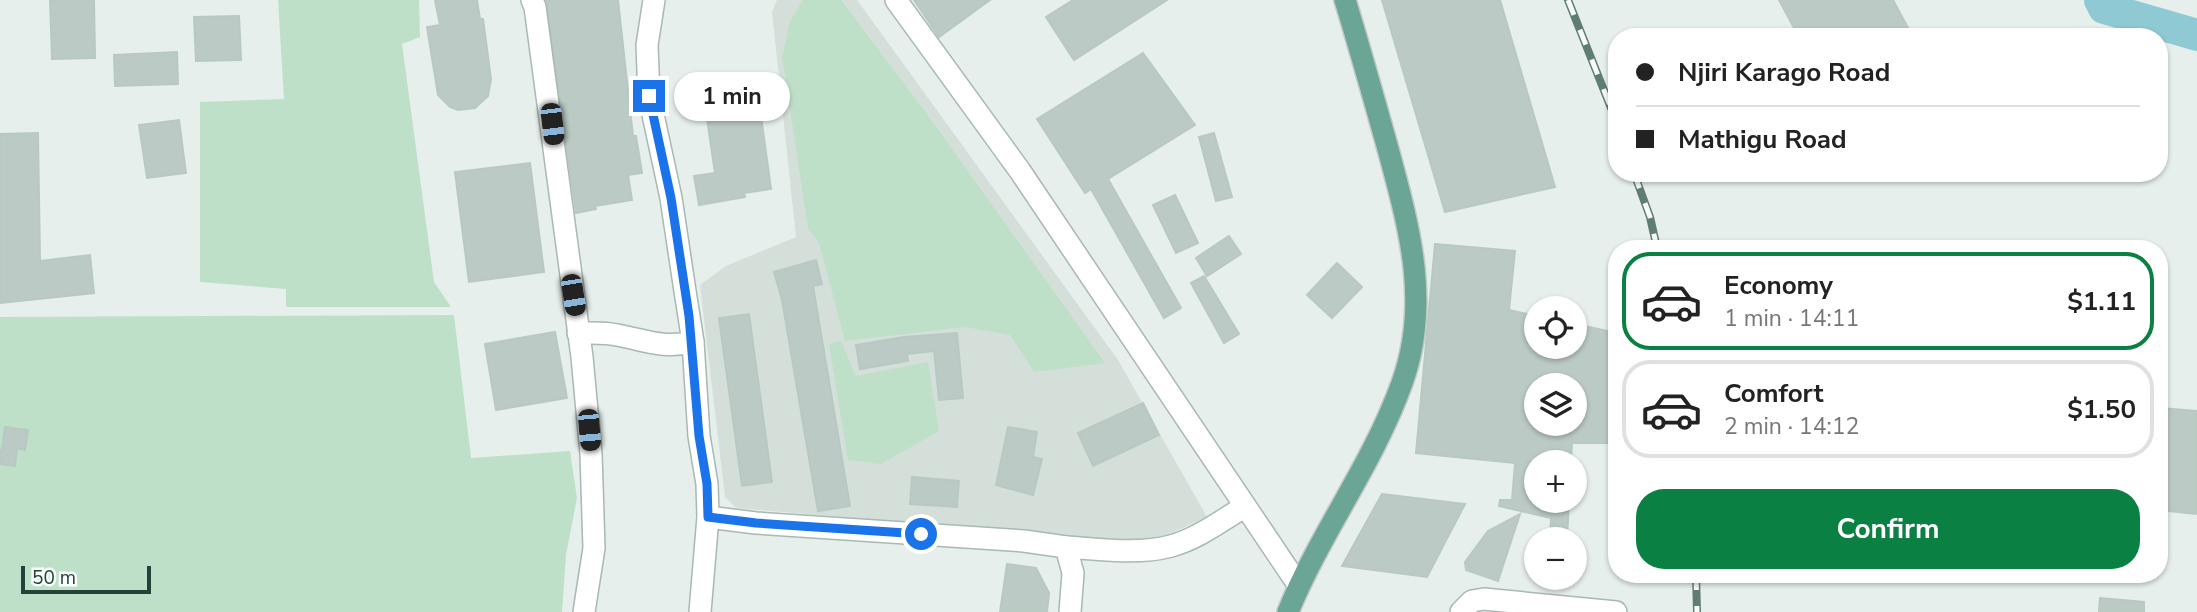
<!DOCTYPE html>
<meta charset="utf-8">
<style>
:root{--surface:#fff;--page:#f2f2f2;--text:#222;--muted:#767676;--line:#e0e0e0;--accent:#0b8043}
body{margin:0;font-family:"Nunito Sans",sans-serif;background:var(--page);color:var(--text);height:100vh;display:flex;flex-direction:column;font-size:26px;white-space:nowrap}
*{box-sizing:border-box;margin:0}
p{font-size:23px;color:var(--muted)}
.icon{flex:none;width:38px;height:38px;fill:none;stroke:currentColor;stroke-width:2;stroke-linecap:round;stroke-linejoin:round}
.map{position:relative;flex:1;overflow:hidden}
.panel{position:absolute;left:1608px;top:240px;width:560px;height:343px;display:flex;flex-direction:column;background:var(--surface);border-radius:28px;box-shadow:0 2px 5px #0004}
.panel>*{flex:none}
.banner{position:absolute;left:1608px;top:28px;width:560px;height:154px;border-radius:28px;box-shadow:0 2px 5px #0004;display:grid;align-content:center;height:154px;padding:0 28px;background:var(--surface)}
.tools{position:absolute;left:1524px;top:296px;display:grid;gap:14px}
.tools a{display:grid;place-items:center;width:63px;height:63px;border-radius:50%;background:var(--surface);box-shadow:0 2px 5px #0004;font-size:35px}
.scale{position:absolute;left:21px;bottom:18px;width:130px;box-sizing:border-box;padding-left:7px;border:4px solid #24423a;border-top:0;font-size:19px;line-height:24px;white-space:nowrap;color:#24423a;-webkit-text-stroke:5px #f7fbf9;paint-order:stroke}
.end{position:absolute;width:32px;height:32px;margin:-16px;border:9px solid #1a73e8;background:#fff;box-shadow:0 0 0 4px #fff}
.from{border-radius:50%}
.bubble{position:absolute;height:49px;border-radius:24px;background:var(--surface);box-shadow:0 2px 5px #0004;font-size:23px;font-weight:700;line-height:49px;text-align:center}
.car{position:absolute;width:21px;height:42px;margin:-21px -10px;border-radius:9px;box-shadow:0 0 5px 2px #0007;background:linear-gradient(#222 24%,#8ab4d8 0 40%,#222 0 76%,#8ab4d8 0 86%,#222 0)}
.banner b{display:flex;align-items:center;gap:24px;height:66px;font-size:26px}
.banner b+b{border-top:2px solid var(--line)}
.banner i{width:18px;height:18px;background:var(--text)}
ul{padding:12px 0 0;list-style:none}
li{display:flex;align-items:center;gap:21px;height:98px;margin:0 14px 10px;padding:0 14px;border:4px solid var(--line);border-radius:28px}
li div{flex:1}
li b{display:block;font-size:26px}
li em{font-style:normal;font-weight:700}
li.selected{border-color:var(--accent)}
li>.icon{width:63px;height:63px;stroke-width:1.5}
.button{display:flex;gap:14px;margin-top:auto;padding:14px 28px}
.button a{flex:1;height:80px;border-radius:28px;background:var(--accent);color:#fff;font-size:28px;font-weight:700;line-height:80px;text-align:center}
.map>svg:first-child{display:block}
</style>
<div class="map">
<svg width="2197" height="612" viewBox="0 0 2197 612">
<rect width="100%" height="100%" fill="#e6efeb"/>
<polygon fill="#d4dfda" points="777,0 857,0 1118,360 1207,517 1149,543 736,508 725,497 700,285 726,266 796,237 772,12"/>
<g fill="#bfe0c8">
<polygon points="278,0 419,0 420,37 402,44 434,282 451,307 286,307 286,289 200,282 200,102 284,99"/>
<polygon points="803,0 841,0 924,110 1105,363 1034,372 1010,335 965,327 845,341 819,243 808,228 782,57 790,21"/>
<polygon points="454,315 471,458 570,451 577,498 566,555 562,612 0,612 0,317"/>
<polygon points="841,341 856,376 928,362 939,431 881,464 848,460 829,344"/>
</g>
<g fill="none" stroke-linecap="round" stroke-linejoin="round">
<polyline stroke="#8ec9d4" stroke-width="32" points="2100,0 2104,8 2197,35"/>
</g>
<g fill="#bbcac4" stroke="#b8c9c2" stroke-width="2" fill-rule="evenodd">
<polygon points="50,0 94,0 95,58 52,59"/>
<polygon points="435,0 477,0 480,19 483,19 491,79 488,96 475,108 458,110 450,107 438,95 427,27 440,25"/>
<polygon points="546,0 618,0 633,136 636,136 642,173 628,175 632,200 595,206 596,209 576,213"/>
<polygon points="914,0 990,0 939,37"/>
<polygon points="1073,0 1167,0 1074,60 1046,17"/>
<polygon points="1382,0 1500,0 1555,187 1445,212"/>
<polygon points="1779,0 1893,0 1913,37 1799,37"/>
<polygon points="239,16 241,60 196,61 194,17"/>
<polygon points="177,52 178,84 115,86 114,55"/>
<polygon points="1143,53 1195,125 1108,179 1181,308 1164,318 1091,189 1085,193 1037,119"/>
<polygon points="760,109 771,189 744,193 745,197 699,205 694,176 715,173 707,119"/>
<polygon points="179,120 186,173 147,178 139,125"/>
<polygon points="38,133 40,261 90,255 94,293 0,303 0,134"/>
<polygon points="1214,133 1232,197 1216,201 1199,137"/>
<polygon points="530,163 544,272 469,282 455,172"/>
<polygon points="1175,195 1198,243 1176,253 1153,205"/>
<polygon points="1229,236 1241,254 1207,276 1196,258"/>
<path d="M1435,244L1515,251L1509,310L1536,316V346H1575V324L1617,333V425L1613,443H1572L1571,462H1536V500H1569L1567,539H1550L1551,518L1499,506L1500,500H1512L1515,463L1416,453ZM1536,385H1575V424H1536Z"/>
<polygon points="816,260 822,284 813,286 850,506 818,511 782,300 774,272"/>
<polygon points="1337,263 1362,287 1332,318 1307,295"/>
<polygon points="1204,276 1239,334 1224,343 1191,283"/>
<polygon points="749,314 772,482 742,486 719,318"/>
<polygon points="555,332 567,398 496,410 485,344"/>
<polygon points="957,333 963,398 939,400 934,351 907,354 908,361 860,369 856,345 904,337"/>
<polygon points="1143,403 1159,435 1093,466 1078,433"/>
<polygon points="2160,408 2197,411 2197,514 2160,510"/>
<polygon points="5,427 28,430 25,450 17,448 15,466 0,464 0,450 2,450"/>
<polygon points="1008,427 1037,432 1033,457 1042,459 1033,495 996,485"/>
<polygon points="912,477 959,481 957,507 910,504"/>
<polygon points="1382,494 1465,504 1427,577 1342,566"/>
<polygon points="1520,514 1498,581 1466,570 1465,562 1488,531"/>
<polygon points="1007,564 1036,568 1049,593 1047,612 1000,612"/>
<polygon points="2100,598 2144,602 2144,612 2099,612"/>
</g>
<g fill="none" stroke-linecap="round" stroke-linejoin="round">
<g stroke="#a8b8b2" stroke-width="24">
<g id="minor">
<polyline points="532,0 535,7 582,357 591,454 594,548 584,612"/>
<polyline points="654,0 647,45 649,96 671,198 685,291 693,342 699,436 707,484 708,517 700,612"/>
<polyline points="896,0 1020,171 1299,586"/>
<path d="M578,333C591,333 605,332 617,335C645,340 663,349 693,342"/>
<polyline points="708,517 756,523 1024,541 1066,547 1073,573 1070,612"/>
<path d="M1066,547C1099,549 1138,555 1171,546C1197,539 1221,521 1244,507"/>
<polyline points="1461,612 1472,601 1484,599 1616,612"/>
</g>
</g>
<g stroke="#c2cac8" stroke-width="24">
<path id="major" d="M1288,612C1320,533 1373,464 1402,383C1431,303 1409,227 1388,149C1374,99 1360,49 1345,0"/>
</g>
<use href="#minor" stroke="#fff" stroke-width="21"/>
<use href="#major" stroke="#6aa596" stroke-width="21"/>
<g stroke="#5f7d75" stroke-width="8">
<g id="rail">
<polyline points="1568,0 1617,123"/>
<polyline points="1634,173 1650,217 1657,248"/>
<polyline points="1696,574 1697,612"/>
</g>
</g>
<use href="#rail" stroke="#f7fbf9" stroke-width="5" stroke-dasharray="16" stroke-linecap="butt"/>
</g>
<g fill="none" stroke-linecap="round" stroke-linejoin="round">
<polyline stroke="#1a73e8" stroke-width="9" points="649,96 671,198 689,316 699,436 707,484 708,517 756,523 921,534"/>
</g>
</svg>
<div class="tools">
<a><svg class="icon" aria-label="locate" viewBox="0 0 24 24"><circle cx="12" cy="12" r="6"/><path d="M12 2v4M12 18v4M2 12h4M18 12h4"/></svg></a>
<a><svg class="icon" aria-label="layers" viewBox="0 0 24 24"><path d="M12 4l9 5-9 5-9-5zM3 14l9 5 9-5"/></svg></a>
<a>+</a>
<a>−</a>
</div>
<div class="scale">50 m</div>
<i class="end from" style="left:921px;top:534px"></i>
<i class="end" style="left:649px;top:96px"></i>
<div class="bubble" style="left:674px;top:72px;width:116px">1 min</div>
<i class="car" style="left:552px;top:124px;rotate:173deg"></i>
<i class="car" style="left:573px;top:295px;rotate:171deg"></i>
<i class="car" style="left:589px;top:430px;rotate:175deg"></i>
<div class="banner">
<b><i class="from"></i>Njiri Karago Road</b>
<b><i></i>Mathigu Road</b>
</div>
<section class="panel">
<ul>
<li class="selected"><svg class="icon" aria-label="car" viewBox="0 0 24 24"><path d="M5 17H2v-5l4-1 3-4h7l3 4 3 1v5h-3M9 17h6M6 11h13"/><circle cx="7" cy="17" r="2"/><circle cx="17" cy="17" r="2"/></svg><div><b>Economy</b><p>1 min · 14:11</p></div><em>$1.11</em></li>
<li><svg class="icon" aria-label="car" viewBox="0 0 24 24"><path d="M5 17H2v-5l4-1 3-4h7l3 4 3 1v5h-3M9 17h6M6 11h13"/><circle cx="7" cy="17" r="2"/><circle cx="17" cy="17" r="2"/></svg><div><b>Comfort</b><p>2 min · 14:12</p></div><em>$1.50</em></li>
</ul>
<div class="button"><a>Confirm</a></div>
</section>
</div>
